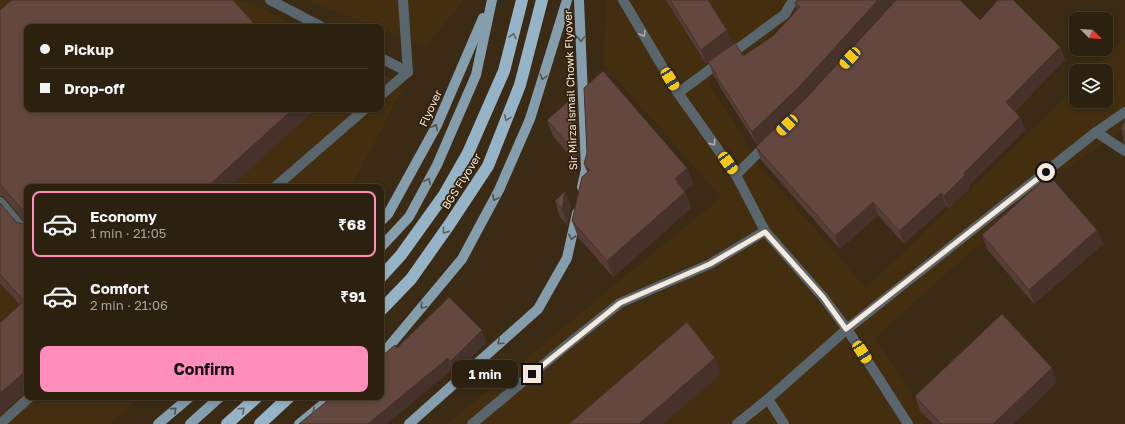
<!DOCTYPE html>
<meta charset="utf-8">
<style>
:root{--surface:#2c200f;--page:#382d1d;--text:#f1f3f6;--muted:#a6a39e;--line:#483e2f;--accent:#ff8eba}
body{margin:0;font-family:"Golos Text",sans-serif;background:var(--page);color:var(--text);height:100vh;display:flex;flex-direction:column;font-size:15px;white-space:nowrap}
*{box-sizing:border-box;margin:0}
p{font-size:13px;color:var(--muted)}
.icon{flex:none;width:22px;height:22px;fill:none;stroke:currentColor;stroke-width:2;stroke-linecap:round;stroke-linejoin:round}
.map{position:relative;flex:1;overflow:hidden}
.side{position:absolute;left:24px;top:184px;width:360px;height:216px;display:flex;flex-direction:column;background:var(--surface);border-radius:8px;box-shadow:0 2px 6px #0003,0 0 0 1px var(--line)}
.side>*{flex:none}
.top-card{position:absolute;left:24px;top:24px;width:360px;height:88px;border-radius:8px;box-shadow:0 2px 6px #0003,0 0 0 1px var(--line);display:grid;align-content:center;height:88px;padding:0 16px;background:var(--surface)}
.needle{width:26px;rotate:114deg}
.fabs{position:absolute;left:1069px;top:12px;display:grid;gap:8px}
.fabs a{display:grid;place-items:center;width:44px;height:44px;border-radius:8px;background:var(--surface);box-shadow:0 2px 6px #0003,0 0 0 1px var(--line);font-size:20px}
.end{position:absolute;width:18px;height:18px;margin:-9px;border:5px solid #f4e9dc;background:#111;box-shadow:0 0 0 2px #111}
.from{border-radius:50%}
.bubble{position:absolute;height:28px;border-radius:8px;background:var(--surface);box-shadow:0 2px 6px #0003,0 0 0 1px var(--line);font-size:13px;font-weight:700;line-height:28px;text-align:center}
.car{position:absolute;width:12px;height:24px;margin:-12px -6px;border-radius:5px;box-shadow:0 0 3px 1px #0007;background:linear-gradient(#f5c518 24%,#345 0 40%,#f5c518 0 76%,#345 0 86%,#f5c518 0)}
.top-card b{display:flex;align-items:center;gap:14px;height:38px;font-size:15px}
.top-card b+b{border-top:1px solid var(--line)}
.top-card i{width:10px;height:10px;background:var(--text)}
ul{padding:7px 0 0;list-style:none}
li{display:flex;align-items:center;gap:12px;height:66px;margin:0 8px 6px;padding:0 8px;border:2px solid transparent;border-radius:8px}
li div{flex:1}
li b{display:block;font-size:15px}
li em{font-style:normal;font-weight:700}
li.current{border-color:var(--accent)}
li>.icon{width:36px;height:36px;stroke-width:1.5}
.cta{display:flex;gap:8px;margin-top:auto;padding:8px 16px}
.cta a{flex:1;height:46px;border-radius:8px;background:var(--accent);color:#111;font-size:16px;font-weight:700;line-height:46px;text-align:center}
.map>svg:first-child{display:block}
</style>
<div class="map">
<svg width="1125" height="424" viewBox="0 0 1125 424">
<rect width="100%" height="100%" fill="#3b2a14"/>
<g fill="#432e10">
<polygon points="0,0 240,0 265,10 296,27 27,27 27,109 381,109 381,73 404,86 351,187 27,187 27,397 140,397 110,424 0,424"/>
<polygon points="306,0 464,0 425,47 381,30 381,27 374,27"/>
<polygon points="607,0 809,0 805,8 709,83 761,167 866,288 1030,132 1076,86 1076,101 1106,101 1106,71 1092,71 1125,38 1125,129 1048,182 875,338 930,424 447,424 721,197 603,64"/>
</g>
<g fill="none" stroke-linecap="round" stroke-linejoin="round">
<g stroke="#5a666e" stroke-width="10">
<polyline points="270,0 322,27"/>
<polyline points="403,0 408,72"/>
<polyline points="623,0 678,93 736,175 765,231 823,297 847,329 908,424"/>
<polyline points="381,58 408,72"/>
<polyline points="678,93 785,14 793,0"/>
<polyline points="381,95 408,72"/>
<polyline points="1096,132 1125,151"/>
<polyline points="736,175 767,144"/>
<polyline points="275,187 365,109"/>
<polyline points="0,202 27,234"/>
<polyline points="768,399 784,424"/>
<polyline points="0,424 30,397"/>
<polyline points="472,424 567,345 620,303 710,264 765,231"/>
<polyline points="737,424 768,399 847,329 1096,132 1125,112"/>
</g>
<g stroke="#859eae" stroke-width="10">
<polyline points="579,0 586,169 582,187"/>
<polyline points="381,221 388,214 437,125 483,18"/>
<polyline points="381,247 409,217 437,165 476,75 492,0"/>
<polyline points="381,356 462,259 499,190 530,119 567,0"/>
<polyline points="158,424 190,397"/>
<polyline points="190,424 220,397"/>
<polyline points="299,424 332,397"/>
<polyline points="409,424 538,309 567,258 577,213"/>
</g>
<g stroke="#96b4c7" stroke-width="12">
<polyline points="381,277 401,255 444,195 468,153 504,71 522,0"/>
<polyline points="381,310 411,279 449,225 488,166 520,85 542,0"/>
<polyline points="227,424 257,397"/>
<polyline points="260,424 289,397"/>
</g>
</g>
<g fill="#563d35">
<polygon points="666,0 708,0 727,30 732,44 743,56 773,36 797,10 795,3 797,0 895,0 803,100 757,145 720,87 718,82 713,75 709,62 706,64"/>
<polygon points="0,10 27,187 27,391 0,414 0,323 20,305 0,283 0,203 16,222 22,224 25,222 3,196 0,196"/>
<polygon points="980,20 1060,47 1065,60 1015,111 1020,117 1025,130 969,185 970,188 948,209 946,206 904,244 878,215 840,249 761,160 756,147 808,96"/>
<polygon points="571,99 577,115 579,167 553,136 547,120"/>
<polygon points="1125,120 1125,144 1123,140 1124,137 1121,129"/>
<polygon points="587,153 687,168 693,184 685,191 691,208 613,277 578,237 572,221 587,172 584,164"/>
<polygon points="565,191 571,207 567,225 560,217 555,201"/>
<polygon points="1097,230 1103,244 1034,304 987,249 982,235"/>
<polygon points="486,342 455,374 452,370 397,348"/>
<polygon points="1057,382 1013,424 933,424 920,411 915,396"/>
</g>
<g fill="#46322b">
<polygon points="878,0 895,0 803,100 757,145 752,132"/>
<polygon points="727,30 733,45 706,64 701,50"/>
<polygon points="1060,47 1065,60 1011,115 1006,102"/>
<polygon points="571,99 577,115 579,167 574,151"/>
<polygon points="293,109 316,109 230,187 207,187"/>
<polygon points="1020,117 1025,130 969,185 970,188 948,209 944,196 964,173"/>
<polygon points="687,168 693,184 681,195 675,179"/>
<polygon points="565,191 571,207 567,225 562,209"/>
<polygon points="685,192 691,208 613,277 607,261"/>
<polygon points="941,193 946,206 904,244 899,231"/>
<polygon points="873,202 878,215 840,249 835,236"/>
<polygon points="1097,230 1103,244 1034,304 1029,290"/>
<polygon points="482,330 486,342 455,374 451,361"/>
<polygon points="448,358 452,370 387,424 368,424"/>
<polygon points="715,358 721,374 663,424 639,424"/>
<polygon points="1052,368 1057,382 1013,424 993,424"/>
<polygon points="27,370 27,391 0,414 0,393"/>
</g>
<g fill="#64473e" stroke="#46322b">
<polygon points="12,0 233,0 257,27 27,27 27,109 293,109 207,187 27,187 27,218 26,214 0,184 0,10"/>
<polygon points="670,0 708,0 727,30 701,50"/>
<polygon points="797,0 878,0 799,87 752,132 715,74 716,74 708,62 735,43 743,56 773,36 800,7 795,3"/>
<polygon points="896,0 960,0 980,20 998,0 1013,0 1060,47 1006,102 1020,117 964,173 965,175 944,196 941,193 899,231 873,202 835,236 756,147 808,96"/>
<polygon points="603,71 687,168 675,179 685,192 607,261 572,221 582,177 590,170 584,164 587,153 584,88"/>
<polygon points="571,99 574,151 547,120"/>
<polygon points="1125,120 1125,133 1125,132 1121,129"/>
<polygon points="1049,175 1097,230 1029,290 982,235"/>
<polygon points="565,191 562,209 555,201"/>
<polygon points="0,203 16,222 22,224 25,223 27,220 27,370 0,393 0,323 24,301 0,274"/>
<polygon points="449,297 482,330 451,361 448,358 368,424 299,424 332,397 381,397 381,357 395,345 397,348"/>
<polygon points="1002,314 1052,368 993,424 941,424 915,396"/>
<polygon points="687,322 715,358 639,424 569,424"/>
</g>
<defs><path id="oneway-chevron" d="M-2-3.5L2.5 0L-2 3.5" fill="none" stroke-width="1.6" stroke-linecap="round" stroke-linejoin="round"/></defs>
<g stroke="#afaeaa">
<use href="#oneway-chevron" transform="translate(643 34) rotate(60)"/>
<use href="#oneway-chevron" transform="translate(713 143) rotate(55)"/>
</g>
<g stroke="#5e635e">
<use href="#oneway-chevron" transform="translate(513 36) rotate(-76)"/>
<use href="#oneway-chevron" transform="translate(507 118) rotate(111)"/>
<use href="#oneway-chevron" transform="translate(445 231) rotate(125)"/>
<use href="#oneway-chevron" transform="translate(242 410) rotate(-43)"/>
</g>
<g stroke="#53524b">
<use href="#oneway-chevron" transform="translate(581 39) rotate(88)"/>
<use href="#oneway-chevron" transform="translate(543 77) rotate(107)"/>
<use href="#oneway-chevron" transform="translate(435 127) rotate(-63)"/>
<use href="#oneway-chevron" transform="translate(428 181) rotate(-62)"/>
<use href="#oneway-chevron" transform="translate(495 198) rotate(118)"/>
<use href="#oneway-chevron" transform="translate(572 237) rotate(102)"/>
<use href="#oneway-chevron" transform="translate(423 306) rotate(130)"/>
<use href="#oneway-chevron" transform="translate(500 342) rotate(138)"/>
<use href="#oneway-chevron" transform="translate(174 410) rotate(-41)"/>
<use href="#oneway-chevron" transform="translate(315 411) rotate(141)"/>
</g>
<g fill="none" stroke-linecap="round" stroke-linejoin="round">
<polyline stroke="#f4e9dc" stroke-width="5" points="532,374 620,303 710,264 765,232 823,297 846,329 1046,172"/>
</g>
<g text-anchor="middle" dominant-baseline="central" stroke-width="3.5" stroke-linejoin="round" paint-order="stroke">
<g font-size="11" fill="#f4e9dc" stroke="#312009">
<text transform="translate(570 90) rotate(-92)">Sir Mirza Ismail Chowk Flyover</text>
<text transform="translate(430 108) rotate(-65)">Flyover</text>
<text transform="translate(461 181) rotate(-58)">BGS Flyover</text>
</g>
</g>
</svg>
<div class="fabs">
<a><svg class="needle" viewBox="-14 -14 28 28"><path d="M0-13l5 13h-10z" fill="#e53935"/><path d="M0 13l5-13h-10z" fill="#a6a39e"/></svg></a>
<a><svg class="icon" aria-label="layers" viewBox="0 0 24 24"><path d="M12 4l9 5-9 5-9-5zM3 14l9 5 9-5"/></svg></a>
</div>
<i class="end from" style="left:1046px;top:172px"></i>
<i class="end" style="left:532px;top:374px"></i>
<div class="bubble" style="left:452px;top:360px;width:66px">1 min</div>
<i class="car" style="left:850px;top:58px;rotate:223deg"></i>
<i class="car" style="left:670px;top:79px;rotate:149deg"></i>
<i class="car" style="left:787px;top:125px;rotate:226deg"></i>
<i class="car" style="left:728px;top:163px;rotate:145deg"></i>
<i class="car" style="left:862px;top:352px;rotate:147deg"></i>
<div class="top-card">
<b><i class="from"></i>Pickup</b>
<b><i></i>Drop-off</b>
</div>
<section class="side">
<ul>
<li class="current"><svg class="icon" aria-label="car" viewBox="0 0 24 24"><path d="M5 17H2v-5l4-1 3-4h7l3 4 3 1v5h-3M9 17h6M6 11h13"/><circle cx="7" cy="17" r="2"/><circle cx="17" cy="17" r="2"/></svg><div><b>Economy</b><p>1 min · 21:05</p></div><em>₹68</em></li>
<li><svg class="icon" aria-label="car" viewBox="0 0 24 24"><path d="M5 17H2v-5l4-1 3-4h7l3 4 3 1v5h-3M9 17h6M6 11h13"/><circle cx="7" cy="17" r="2"/><circle cx="17" cy="17" r="2"/></svg><div><b>Comfort</b><p>2 min · 21:06</p></div><em>₹91</em></li>
</ul>
<div class="cta"><a>Confirm</a></div>
</section>
</div>
